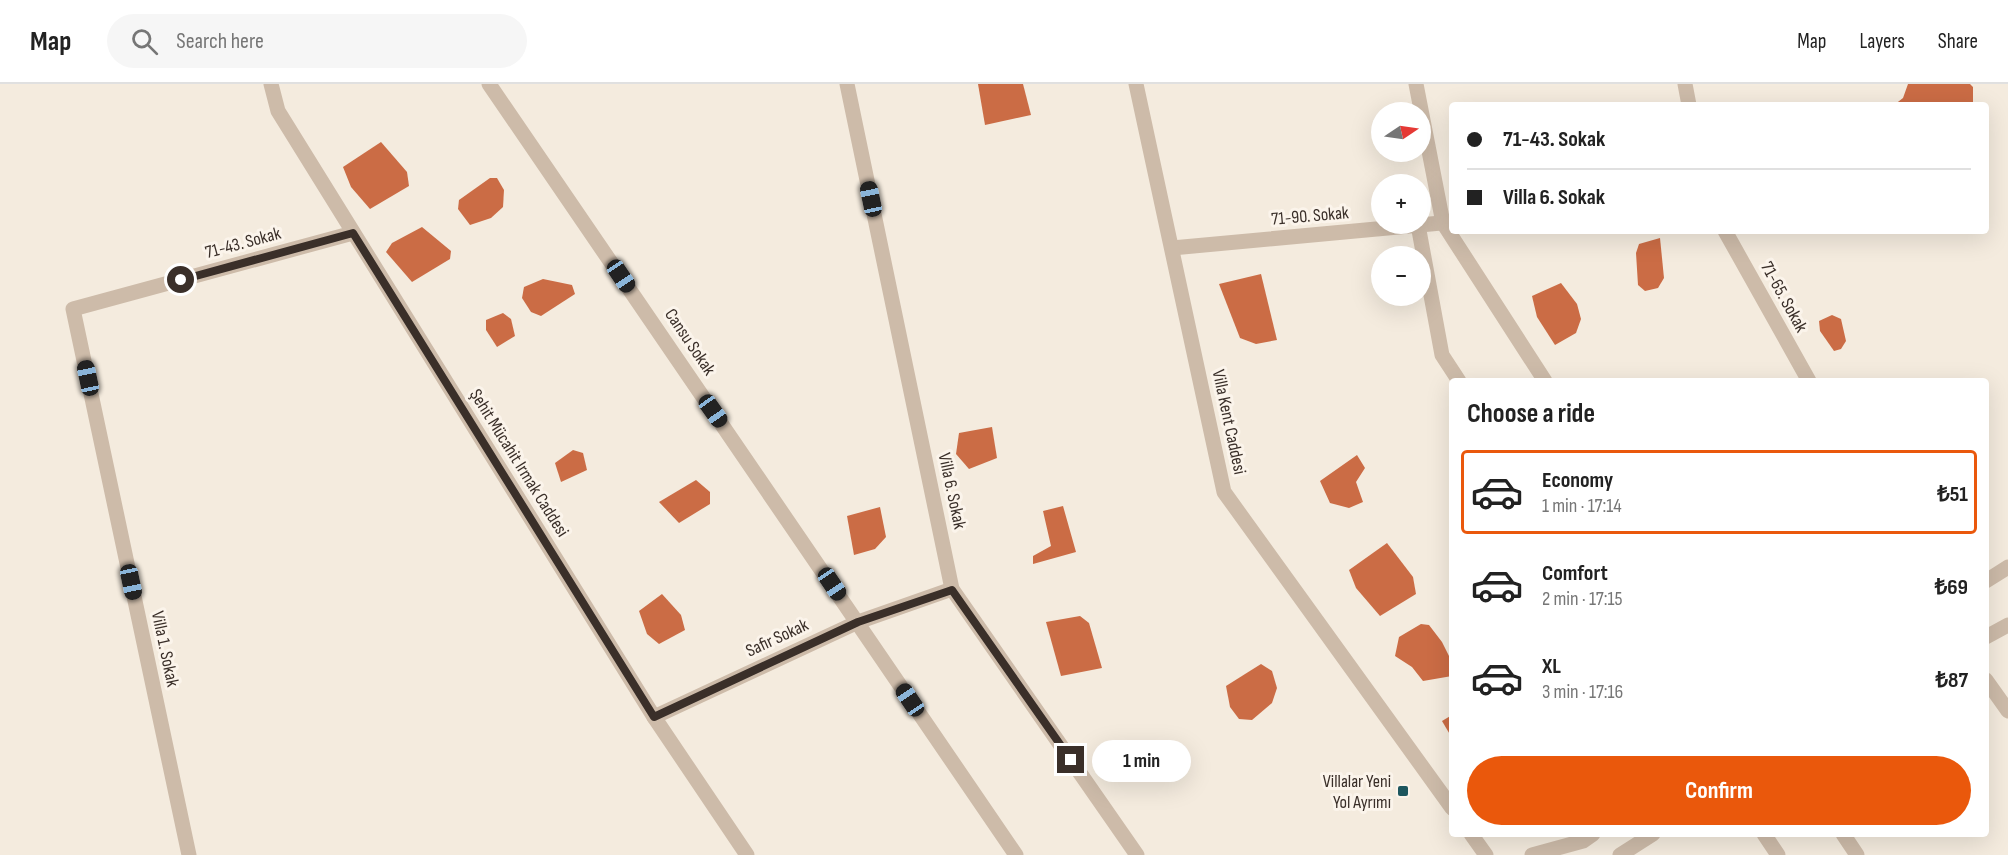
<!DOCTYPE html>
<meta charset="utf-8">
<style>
:root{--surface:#fff;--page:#f6f6f6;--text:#222;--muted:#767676;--line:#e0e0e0;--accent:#ea580c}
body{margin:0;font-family:"Sofia Sans Condensed",sans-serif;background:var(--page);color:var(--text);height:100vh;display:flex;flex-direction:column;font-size:22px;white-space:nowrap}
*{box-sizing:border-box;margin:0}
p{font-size:20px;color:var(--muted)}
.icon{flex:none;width:33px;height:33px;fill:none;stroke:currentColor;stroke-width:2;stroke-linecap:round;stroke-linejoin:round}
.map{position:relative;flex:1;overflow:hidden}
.drawer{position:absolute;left:1449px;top:294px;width:540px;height:459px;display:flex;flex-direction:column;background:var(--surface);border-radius:6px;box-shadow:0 6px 24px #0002}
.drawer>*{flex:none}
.hud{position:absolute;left:1449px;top:18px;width:540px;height:132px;border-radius:6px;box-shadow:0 6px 24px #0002;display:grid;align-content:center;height:132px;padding:0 18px;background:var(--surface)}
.needle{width:39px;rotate:77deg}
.tools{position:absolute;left:1371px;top:18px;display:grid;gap:12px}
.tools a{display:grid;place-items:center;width:60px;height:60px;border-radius:50%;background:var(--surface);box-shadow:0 6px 24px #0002;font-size:30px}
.end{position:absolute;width:27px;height:27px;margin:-14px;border:8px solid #3a2f29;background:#fff;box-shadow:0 0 0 3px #fff}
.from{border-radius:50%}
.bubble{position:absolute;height:42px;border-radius:21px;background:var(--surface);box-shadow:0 6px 24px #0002;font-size:20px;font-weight:700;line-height:42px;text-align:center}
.car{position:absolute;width:18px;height:36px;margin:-18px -9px;border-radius:8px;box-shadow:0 0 4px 2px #0007;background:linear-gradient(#222 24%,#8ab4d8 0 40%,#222 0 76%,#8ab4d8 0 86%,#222 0)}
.hud b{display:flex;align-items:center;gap:21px;height:57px;font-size:22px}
.hud b+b{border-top:2px solid var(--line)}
.hud i{width:15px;height:15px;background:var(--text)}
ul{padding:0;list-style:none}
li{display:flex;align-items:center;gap:18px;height:84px;margin:0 12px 9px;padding:0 6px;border:3px solid transparent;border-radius:6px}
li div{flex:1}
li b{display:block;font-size:22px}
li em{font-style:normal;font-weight:700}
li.current{border-color:var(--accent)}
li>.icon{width:54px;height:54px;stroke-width:1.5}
h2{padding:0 18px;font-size:27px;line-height:72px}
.button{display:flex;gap:12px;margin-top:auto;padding:12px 18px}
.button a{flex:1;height:69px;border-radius:36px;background:var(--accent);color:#fff;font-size:24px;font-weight:700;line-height:69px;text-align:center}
header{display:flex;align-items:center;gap:36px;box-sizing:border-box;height:84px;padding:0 30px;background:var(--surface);border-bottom:2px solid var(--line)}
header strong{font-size:28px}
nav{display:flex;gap:33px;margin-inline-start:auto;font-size:21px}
.search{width:420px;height:54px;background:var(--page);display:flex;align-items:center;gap:15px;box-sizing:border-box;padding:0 21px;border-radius:33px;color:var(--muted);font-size:22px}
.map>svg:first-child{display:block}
</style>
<header>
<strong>Map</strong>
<div class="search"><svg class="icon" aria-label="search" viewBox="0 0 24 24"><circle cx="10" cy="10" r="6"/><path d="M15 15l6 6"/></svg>Search here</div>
<nav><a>Map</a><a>Layers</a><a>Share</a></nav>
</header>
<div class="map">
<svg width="2008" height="771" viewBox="0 0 2008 771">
<rect width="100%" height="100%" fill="#f4ebde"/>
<g fill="#cb6c45">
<polygon points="978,0 1023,0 1031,31 985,41"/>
<polygon points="1908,0 1970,0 1973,3 1973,21 1894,21 1903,14"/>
<polygon points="381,58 407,88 409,102 370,125 351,103 343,83"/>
<polygon points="490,94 497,94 504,106 503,123 491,134 470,141 458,125 459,116"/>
<polygon points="422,143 451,167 450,175 412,198 386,168 392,159"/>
<polygon points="1660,154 1664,194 1658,204 1645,207 1638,201 1636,169 1639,160"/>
<polygon points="1261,190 1277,256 1256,260 1240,254 1219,200"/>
<polygon points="543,195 572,201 575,210 541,232 531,228 522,214 524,203"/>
<polygon points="1561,199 1577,220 1581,235 1576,249 1555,261 1537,233 1532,212"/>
<polygon points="503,229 511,235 515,252 497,263 486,246 486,236"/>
<polygon points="1832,231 1841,235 1846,257 1841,265 1834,267 1820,247 1819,237"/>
<polygon points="992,343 997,374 969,385 956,370 959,349"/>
<polygon points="573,366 583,369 587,386 561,398 555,379"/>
<polygon points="1357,371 1365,384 1356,398 1363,418 1349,424 1330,419 1320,397"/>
<polygon points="696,396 710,408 710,420 679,439 659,418"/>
<polygon points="1063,422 1076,468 1033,480 1033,472 1051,462 1043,427"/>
<polygon points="880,423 886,453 875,465 854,471 847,432"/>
<polygon points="1387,459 1413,493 1416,510 1380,532 1356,504 1349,486"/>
<polygon points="662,510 681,531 685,546 659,560 647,550 639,527"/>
<polygon points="1080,532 1089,539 1102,584 1061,592 1046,538"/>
<polygon points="1421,540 1429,541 1442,558 1452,578 1452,592 1423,597 1412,583 1395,572 1399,553"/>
<polygon points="1261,580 1272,587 1277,604 1272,619 1252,636 1239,635 1230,623 1226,602"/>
<polygon points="1452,631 1452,654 1442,637"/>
</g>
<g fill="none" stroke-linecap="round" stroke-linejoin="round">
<g stroke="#cdbba9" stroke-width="15">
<polyline points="271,0 278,27 654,633 747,771"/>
<polyline points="489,0 1016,771"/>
<polyline points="847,0 952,505 1137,771"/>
<polyline points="1416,0 1443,139 1545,297"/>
<polyline points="1685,0 1689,21"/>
<polyline points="1418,141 1442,271 1459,297"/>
<polyline points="1725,147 1809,297"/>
<polyline points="1172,164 1452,138"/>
<polyline points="1986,596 2008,627"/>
<polyline points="654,633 858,538 952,505"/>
<polyline points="1764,750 1778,771"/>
<polyline points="1843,750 1857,771"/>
<polyline points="189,771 73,225 353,149"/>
</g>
<g stroke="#cdbba9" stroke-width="15">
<polyline points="1136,0 1224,408 1452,724"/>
<polyline points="1986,497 2008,483"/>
<polyline points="1986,553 2008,541"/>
<polyline points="1471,750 1486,771"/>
<polyline points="1532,771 1583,757 1593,750"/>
<polyline points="1620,771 1653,750"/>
</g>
</g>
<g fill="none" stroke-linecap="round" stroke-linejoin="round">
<polyline stroke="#3a2f29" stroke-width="8" points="181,196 353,149 654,633 858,538 952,506 1071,676"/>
</g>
<rect fill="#1d565e" stroke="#fbf4eb" stroke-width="2" x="1397" y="701" width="12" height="12" rx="3"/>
<g text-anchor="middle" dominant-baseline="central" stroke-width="6" stroke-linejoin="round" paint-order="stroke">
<g font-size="18" fill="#3a2f29" stroke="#fbf4eb">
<text transform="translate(1310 132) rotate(-5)">71-90. Sokak</text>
<text transform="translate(243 159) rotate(-15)">71-43. Sokak</text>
<text transform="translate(1784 213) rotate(61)">71-65. Sokak</text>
<text transform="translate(690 258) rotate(56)">Cansu Sokak</text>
<text transform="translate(1229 338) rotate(78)">Villa Kent Caddesi</text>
<text transform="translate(519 379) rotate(58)">Şehit Mücahit Irmak Caddesi</text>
<text transform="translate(952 407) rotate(78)">Villa 6. Sokak</text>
<text transform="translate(777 554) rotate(-25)">Safir Sokak</text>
<text transform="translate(165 565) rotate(78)">Villa 1. Sokak</text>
</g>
<g font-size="18" fill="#3a2f29" stroke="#fbf4eb" text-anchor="end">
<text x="1391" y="697">Villalar Yeni<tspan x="1391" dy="21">Yol Ayrımı</tspan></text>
</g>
</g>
</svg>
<div class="tools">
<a><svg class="needle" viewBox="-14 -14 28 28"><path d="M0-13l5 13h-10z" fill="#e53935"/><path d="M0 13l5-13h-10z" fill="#767676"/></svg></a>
<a>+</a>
<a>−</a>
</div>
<i class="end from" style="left:181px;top:196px"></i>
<i class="end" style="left:1071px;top:676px"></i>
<div class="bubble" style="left:1092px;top:656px;width:99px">1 min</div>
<i class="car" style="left:871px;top:115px;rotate:348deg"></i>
<i class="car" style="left:621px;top:192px;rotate:146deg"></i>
<i class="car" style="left:88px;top:294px;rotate:348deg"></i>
<i class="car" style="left:713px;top:327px;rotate:145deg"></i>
<i class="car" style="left:131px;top:498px;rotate:168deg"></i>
<i class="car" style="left:832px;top:500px;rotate:146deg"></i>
<i class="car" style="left:910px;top:616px;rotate:326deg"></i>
<div class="hud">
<b><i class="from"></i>71-43. Sokak</b>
<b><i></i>Villa 6. Sokak</b>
</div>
<section class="drawer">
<h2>Choose a ride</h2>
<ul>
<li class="current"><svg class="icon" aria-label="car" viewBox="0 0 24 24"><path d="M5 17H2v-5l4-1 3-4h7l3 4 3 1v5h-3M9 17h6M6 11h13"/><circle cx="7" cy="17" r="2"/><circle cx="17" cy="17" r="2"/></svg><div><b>Economy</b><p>1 min · 17:14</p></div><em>₺51</em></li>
<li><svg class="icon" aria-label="car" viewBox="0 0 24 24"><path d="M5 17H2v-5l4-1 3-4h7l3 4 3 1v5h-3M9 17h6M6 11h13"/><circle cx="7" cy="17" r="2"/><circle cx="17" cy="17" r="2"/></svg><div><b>Comfort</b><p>2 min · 17:15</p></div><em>₺69</em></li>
<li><svg class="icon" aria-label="car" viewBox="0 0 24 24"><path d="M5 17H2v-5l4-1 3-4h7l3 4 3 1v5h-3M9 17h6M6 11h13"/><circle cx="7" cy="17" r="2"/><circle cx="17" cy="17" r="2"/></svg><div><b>XL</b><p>3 min · 17:16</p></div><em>₺87</em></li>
</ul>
<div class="button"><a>Confirm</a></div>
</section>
</div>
